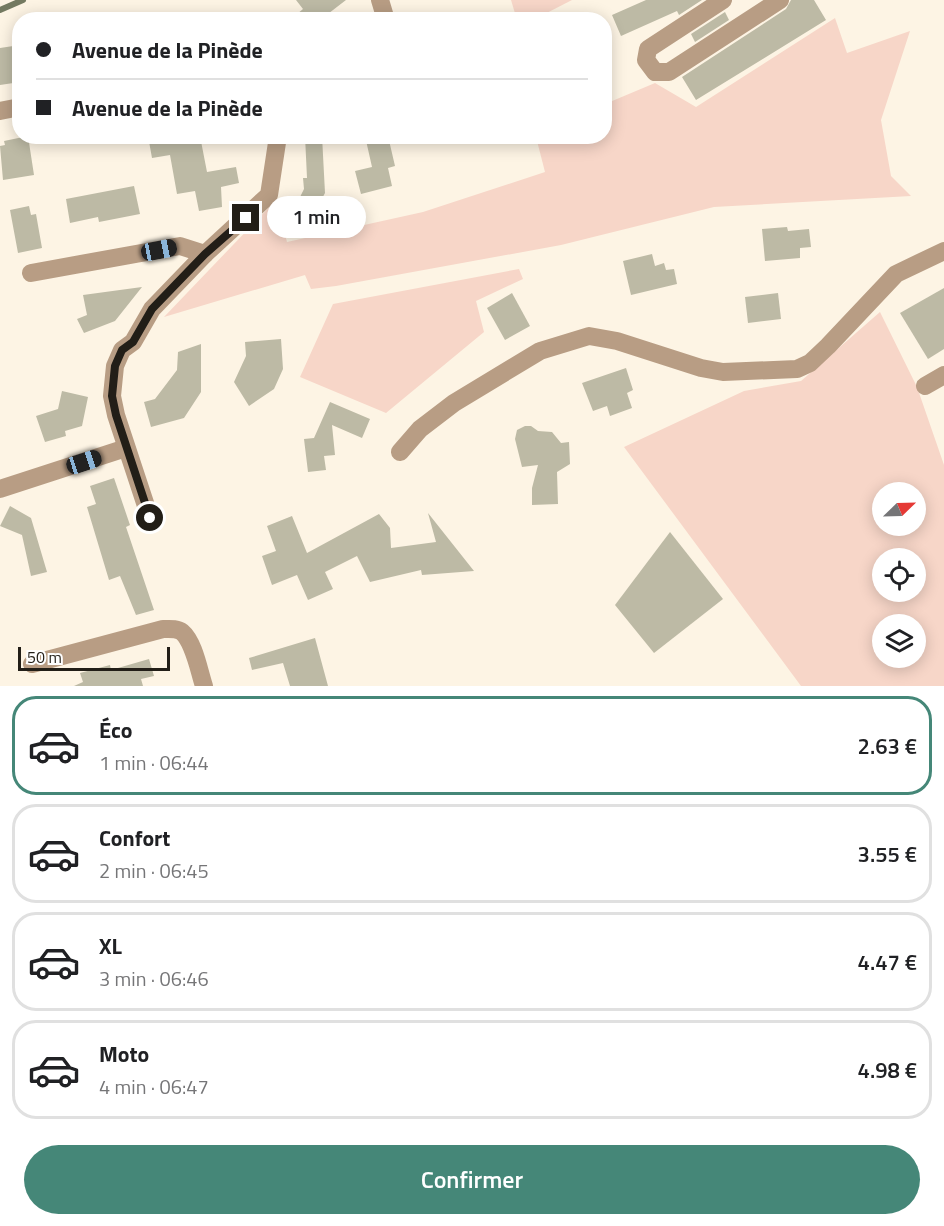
<!DOCTYPE html>
<html lang="fr">
<meta charset="utf-8">
<style>
:root{--surface:#fff;--page:#f6f6f6;--text:#202124;--muted:#757577;--line:#e0e0e0;--accent:#458778}
body{margin:0;font-family:"Titillium Web",sans-serif;background:var(--page);color:var(--text);height:100vh;display:flex;flex-direction:column;font-size:22px;white-space:nowrap}
*{box-sizing:border-box;margin:0}
p{font-size:20px;color:var(--muted)}
.icon{flex:none;width:33px;height:33px;fill:none;stroke:currentColor;stroke-width:2;stroke-linecap:round;stroke-linejoin:round}
.map{position:relative;height:686px;overflow:hidden}
.panel{display:flex;flex-direction:column;background:var(--surface);flex:1}
.panel>*{flex:none}
.banner{position:absolute;left:12px;top:12px;width:600px;height:132px;border-radius:24px;box-shadow:0 3px 15px #0003;display:grid;align-content:center;height:132px;padding:0 24px;background:var(--surface)}
.needle{width:39px;rotate:67deg}
.fabs{position:absolute;left:872px;top:482px;display:grid;gap:12px}
.fabs a{display:grid;place-items:center;width:54px;height:54px;border-radius:50%;background:var(--surface);box-shadow:0 3px 15px #0003;font-size:30px}
.scale{position:absolute;left:18px;bottom:15px;width:152px;box-sizing:border-box;padding-left:6px;border:3px solid #221e17;border-top:0;font-size:16px;line-height:21px;white-space:nowrap;color:#221e17;-webkit-text-stroke:4px #fff;paint-order:stroke}
.end{position:absolute;width:27px;height:27px;margin:-14px;border:8px solid #221e17;background:#fff;box-shadow:0 0 0 3px #fff}
.from{border-radius:50%}
.bubble{position:absolute;height:42px;border-radius:21px;background:var(--surface);box-shadow:0 3px 15px #0003;font-size:20px;font-weight:600;line-height:42px;text-align:center}
.car{position:absolute;width:18px;height:36px;margin:-18px -9px;border-radius:8px;box-shadow:0 0 4px 2px #0007;background:linear-gradient(#222 24%,#8ab4d8 0 40%,#222 0 76%,#8ab4d8 0 86%,#222 0)}
.banner b{display:flex;align-items:center;gap:21px;height:57px;font-size:22px}
.banner b+b{border-top:2px solid var(--line)}
.banner i{width:15px;height:15px;background:var(--text)}
ul{padding:10px 0 0;list-style:none}
li{display:flex;align-items:center;gap:18px;height:99px;margin:0 12px 9px;padding:0 12px;border:3px solid var(--line);border-radius:24px}
li div{flex:1}
li b{display:block;font-size:22px}
li em{font-style:normal;font-weight:600}
li.current{border-color:var(--accent)}
li>.icon{width:54px;height:54px;stroke-width:1.5}
.action{display:flex;gap:12px;margin-top:auto;padding:12px 24px}
.action a{flex:1;height:69px;border-radius:36px;background:var(--accent);color:#fff;font-size:24px;font-weight:600;line-height:69px;text-align:center}
.map>svg:first-child{display:block}
</style>
<div class="map">
<svg width="944" height="686" viewBox="0 0 944 686">
<rect width="100%" height="100%" fill="#fdf4e4"/>
<g fill="#f7d6c8" fill-rule="evenodd">
<polygon points="511,0 572,0 535,19 517,20"/>
<polygon points="835,18 847,53 910,31 881,120 891,176 911,196 714,207 561,245 336,286 311,289 305,275 164,317 276,200 287,242 423,212 545,172 536,137 604,136 605,104 655,83 696,107"/>
<polygon points="519,269 523,279 476,301 484,332 386,413 300,377 333,304"/>
<path d="M880,312L917,387L944,465V686H801L624,447L744,391L801,381ZM882,492H915V525H882ZM882,558H915V591H882ZM882,624H915V657H882Z"/>
</g>
<g fill="none" stroke-linecap="round" stroke-linejoin="round">
<polyline stroke="#747a61" stroke-width="6" points="0,10 23,0"/>
</g>
<g fill="#bdbaa5">
<polygon points="296,0 346,0 320,20 290,20 303,9"/>
<polygon points="646,0 702,0 679,15 677,11 621,36 612,15"/>
<polygon points="791,0 814,0 826,20 696,100 682,77 786,9"/>
<polygon points="725,12 729,20 695,42 691,34"/>
<polygon points="20,45 20,82 0,85 0,48"/>
<polygon points="28,136 34,175 3,180 0,146 5,145 4,141"/>
<polygon points="148,136 200,136 207,172 236,167 239,183 221,187 222,207 199,211 195,191 177,194 170,155 152,158"/>
<polygon points="305,136 322,136 325,193 317,208 299,199 304,189 303,178 307,178"/>
<polygon points="365,136 388,136 395,166 388,168 392,186 361,194 355,171 372,167"/>
<polygon points="134,186 140,214 99,222 98,217 70,223 66,199"/>
<polygon points="29,206 31,215 36,214 42,248 18,253 10,210"/>
<polygon points="787,227 788,231 809,229 811,247 800,248 800,258 765,261 762,229"/>
<polygon points="652,254 655,266 664,263 666,270 674,269 677,284 631,295 623,261"/>
<polygon points="142,287 115,321 84,333 77,319 87,315 83,295"/>
<polygon points="944,288 944,349 928,359 900,313"/>
<polygon points="512,293 530,326 505,340 487,308"/>
<polygon points="778,293 781,319 748,323 745,297"/>
<polygon points="281,339 283,369 274,389 249,406 234,382 246,356 245,342"/>
<polygon points="201,344 201,392 184,418 151,427 144,402 155,399 177,370 178,352"/>
<polygon points="626,368 633,390 627,393 632,408 610,416 607,406 593,411 582,383"/>
<polygon points="62,391 88,397 82,426 65,431 66,436 45,442 36,416 58,409"/>
<polygon points="330,402 370,419 362,438 332,425 335,455 324,456 326,470 308,472 304,439 314,438"/>
<polygon points="525,426 531,426 538,431 552,432 561,443 569,442 570,464 557,472 558,504 532,505 532,488 538,465 522,467 515,439 517,430"/>
<polygon points="114,478 130,525 126,527 154,610 136,615 120,576 109,580 87,507 96,504 90,486"/>
<polygon points="10,506 31,518 47,572 31,576 22,535 0,526"/>
<polygon points="428,513 474,571 422,575 421,570 370,582 357,556 325,572 333,589 308,600 297,575 272,585 262,556 276,551 267,526 292,516 307,553 379,514 390,528 391,548 436,542"/>
<polygon points="670,532 723,599 654,653 615,605"/>
<polygon points="315,638 328,686 290,686 283,663 252,670 249,658"/>
<polygon points="149,659 154,676 141,679 143,686 74,686 83,682 80,673 110,665 111,670"/>
</g>
<g fill="none" stroke-linecap="round" stroke-linejoin="round">
<g stroke="#b89d84" stroke-width="18">
<polyline points="380,0 386,20"/>
<polyline points="723,0 648,49 646,60 655,72 669,72 780,0"/>
<polyline points="0,111 20,107"/>
<polyline points="31,273 180,246 205,254"/>
<polyline points="925,386 944,375"/>
<polyline points="400,452 420,429 454,403 540,351 589,336 617,341 701,368 723,372 797,369 810,363 828,346 896,274 944,251"/>
<polyline points="0,489 126,448"/>
<polyline points="150,518 116,415 112,396 115,366 122,350 133,342 152,309 205,254 269,195 278,136"/>
<path d="M32,664L163,629C169,629 177,628 182,632C194,642 199,671 204,686"/>
</g>
</g>
<g fill="none" stroke-linecap="round" stroke-linejoin="round">
<polyline stroke="#221e17" stroke-width="8" points="150,518 116,415 112,396 115,366 122,350 133,342 152,309 205,254 246,218"/>
</g>
</svg>
<div class="fabs">
<a><svg class="needle" viewBox="-14 -14 28 28"><path d="M0-13l5 13h-10z" fill="#e53935"/><path d="M0 13l5-13h-10z" fill="#757577"/></svg></a>
<a><svg class="icon" aria-label="locate" viewBox="0 0 24 24"><circle cx="12" cy="12" r="6"/><path d="M12 2v4M12 18v4M2 12h4M18 12h4"/></svg></a>
<a><svg class="icon" aria-label="layers" viewBox="0 0 24 24"><path d="M12 4l9 5-9 5-9-5zM3 14l9 5 9-5"/></svg></a>
</div>
<div class="scale">50 m</div>
<i class="end from" style="left:150px;top:518px"></i>
<i class="end" style="left:246px;top:218px"></i>
<div class="bubble" style="left:267px;top:196px;width:99px">1 min</div>
<i class="car" style="left:159px;top:250px;rotate:79deg"></i>
<i class="car" style="left:84px;top:462px;rotate:72deg"></i>
<div class="banner">
<b><i class="from"></i>Avenue de la Pinède</b>
<b><i></i>Avenue de la Pinède</b>
</div>
</div>
<section class="panel">
<ul>
<li class="current"><svg class="icon" aria-label="car" viewBox="0 0 24 24"><path d="M5 17H2v-5l4-1 3-4h7l3 4 3 1v5h-3M9 17h6M6 11h13"/><circle cx="7" cy="17" r="2"/><circle cx="17" cy="17" r="2"/></svg><div><b>Éco</b><p>1 min · 06:44</p></div><em>2.63 €</em></li>
<li><svg class="icon" aria-label="car" viewBox="0 0 24 24"><path d="M5 17H2v-5l4-1 3-4h7l3 4 3 1v5h-3M9 17h6M6 11h13"/><circle cx="7" cy="17" r="2"/><circle cx="17" cy="17" r="2"/></svg><div><b>Confort</b><p>2 min · 06:45</p></div><em>3.55 €</em></li>
<li><svg class="icon" aria-label="car" viewBox="0 0 24 24"><path d="M5 17H2v-5l4-1 3-4h7l3 4 3 1v5h-3M9 17h6M6 11h13"/><circle cx="7" cy="17" r="2"/><circle cx="17" cy="17" r="2"/></svg><div><b>XL</b><p>3 min · 06:46</p></div><em>4.47 €</em></li>
<li><svg class="icon" aria-label="car" viewBox="0 0 24 24"><path d="M5 17H2v-5l4-1 3-4h7l3 4 3 1v5h-3M9 17h6M6 11h13"/><circle cx="7" cy="17" r="2"/><circle cx="17" cy="17" r="2"/></svg><div><b>Moto</b><p>4 min · 06:47</p></div><em>4.98 €</em></li>
</ul>
<div class="action"><a>Confirmer</a></div>
</section>
